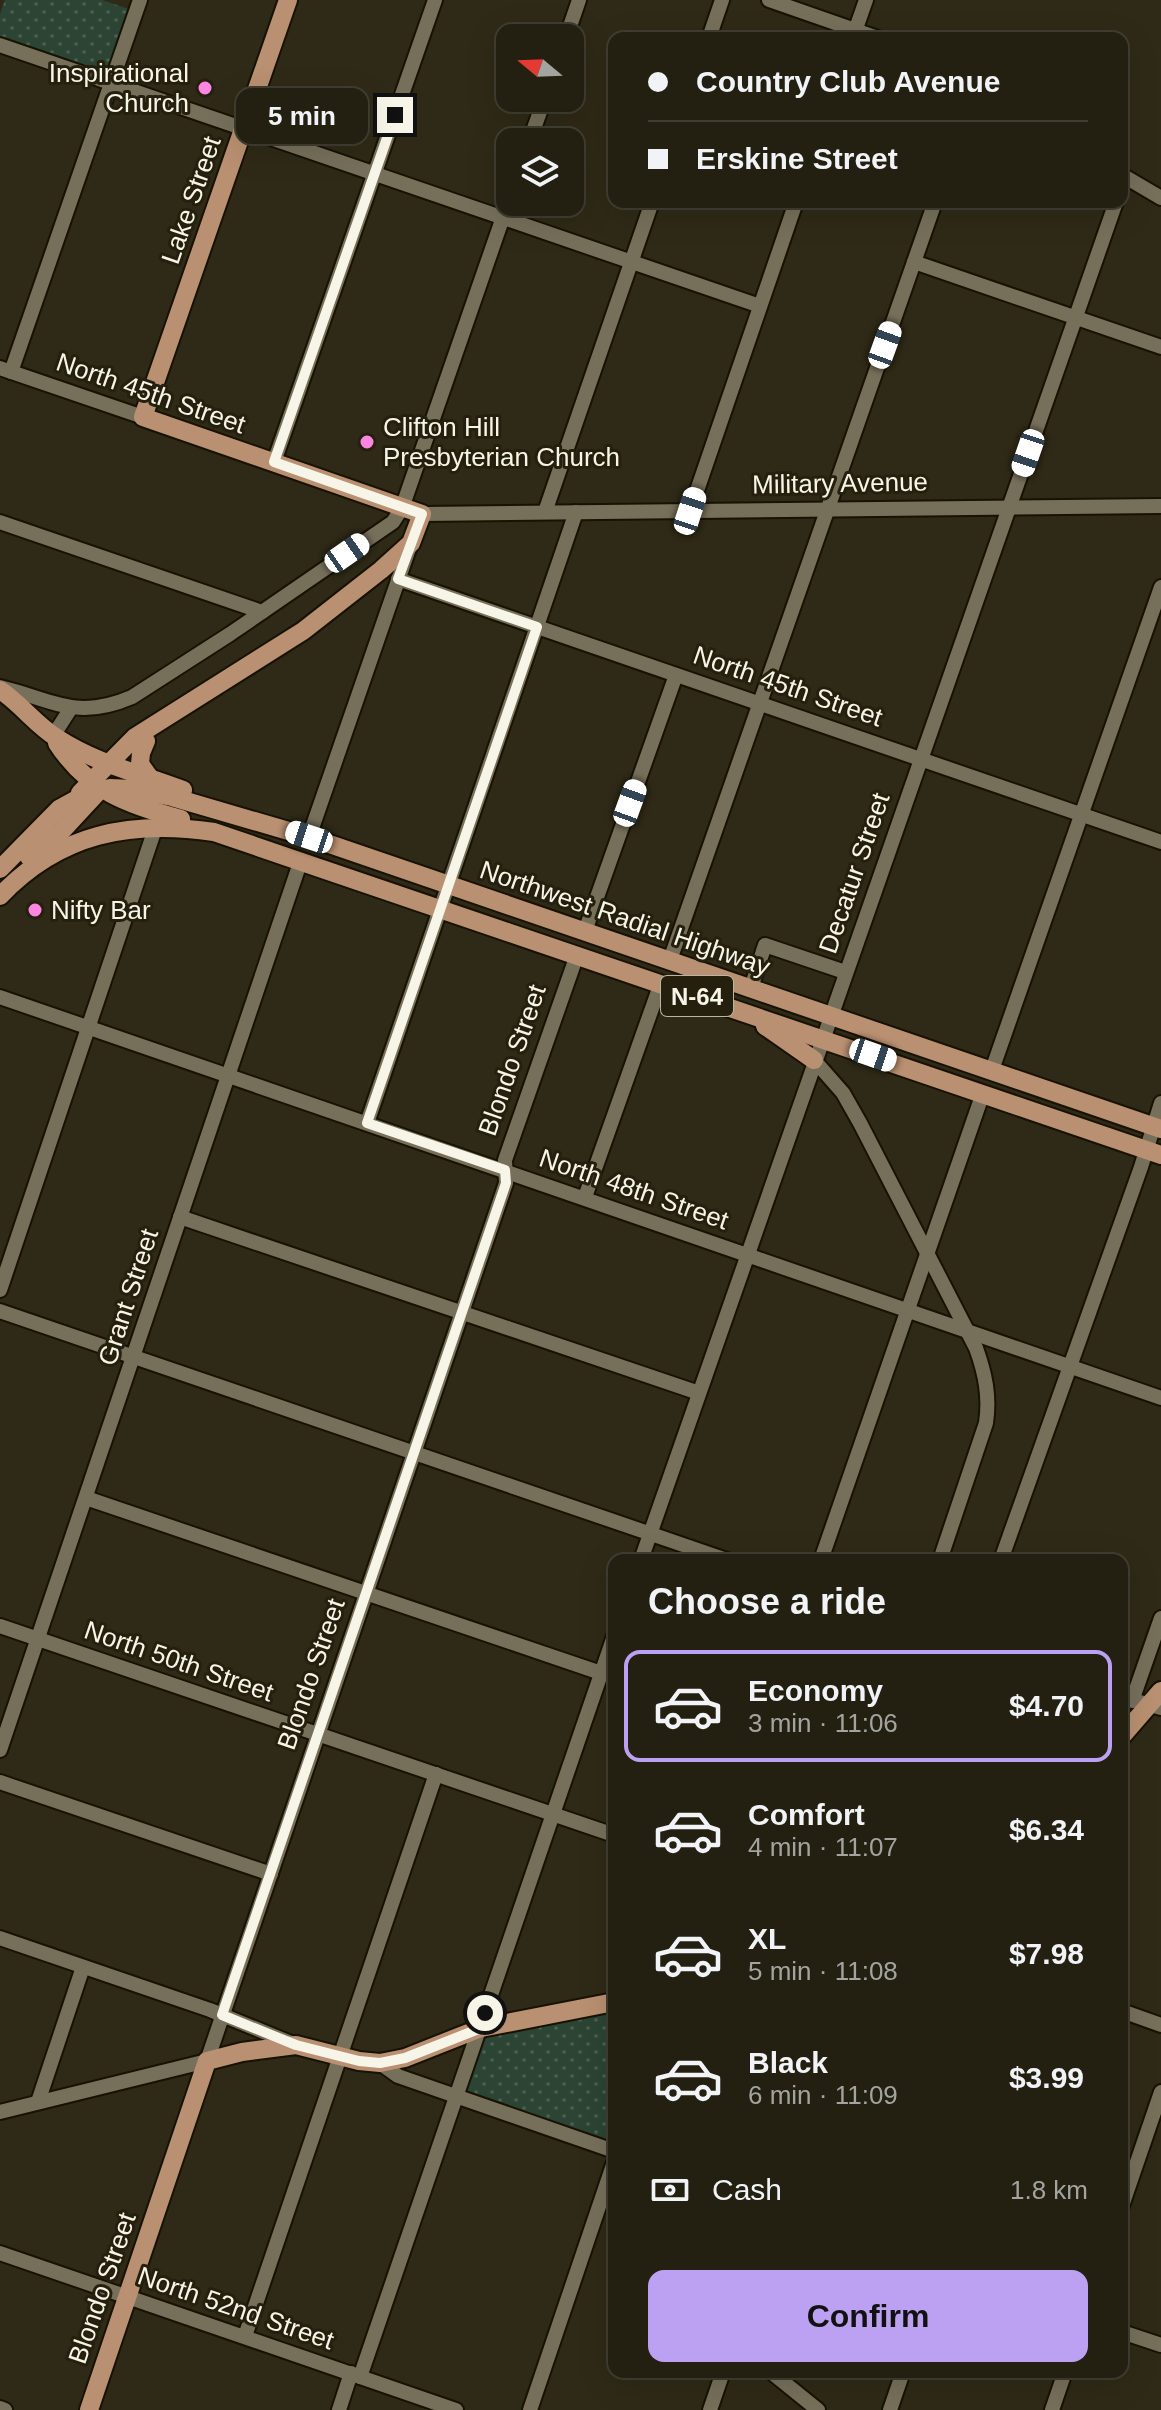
<!DOCTYPE html>
<meta charset="utf-8">
<style>
:root{--surface:#232011;--page:#2f2d1f;--text:#f1f3f6;--muted:#a3a39f;--line:#403e31;--accent:#bca0f2}
body{margin:0;font-family:Helvetica,sans-serif;background:var(--page);color:var(--text);height:100vh;display:flex;flex-direction:column;font-size:30px;white-space:nowrap}
*{box-sizing:border-box;margin:0}
p{font-size:26px;color:var(--muted)}
.icon{flex:none;width:44px;height:44px;fill:none;stroke:currentColor;stroke-width:2;stroke-linecap:round;stroke-linejoin:round}
.map{position:relative;flex:1;overflow:hidden}
.panel{position:absolute;left:608px;top:1554px;width:520px;height:824px;display:flex;flex-direction:column;background:var(--surface);border-radius:16px;box-shadow:0 8px 32px #0002,0 0 0 2px var(--line)}
.panel>*{flex:none}
.top-card{position:absolute;left:608px;top:32px;width:520px;height:176px;border-radius:16px;box-shadow:0 8px 32px #0002,0 0 0 2px var(--line);display:grid;align-content:center;height:176px;padding:0 40px;background:var(--surface)}
.needle{width:52px;rotate:289deg}
.controls{position:absolute;left:496px;top:24px;display:grid;gap:16px}
.controls a{display:grid;place-items:center;width:88px;height:88px;border-radius:16px;background:var(--surface);box-shadow:0 8px 32px #0002,0 0 0 2px var(--line);font-size:40px}
.end{position:absolute;width:36px;height:36px;margin:-18px;border:10px solid #f7f4e8;background:#111;box-shadow:0 0 0 4px #111}
.from{border-radius:50%}
.bubble{position:absolute;height:56px;border-radius:16px;background:var(--surface);box-shadow:0 8px 32px #0002,0 0 0 2px var(--line);font-size:26px;font-weight:600;line-height:56px;text-align:center}
.car{position:absolute;width:24px;height:48px;margin:-24px -12px;border-radius:10px;box-shadow:0 0 6px 2px #0007;background:linear-gradient(#fff 24%,#345 0 40%,#fff 0 76%,#345 0 86%,#fff 0)}
.top-card b{display:flex;align-items:center;gap:28px;height:76px;font-size:30px}
.top-card b+b{border-top:2px solid var(--line)}
.top-card i{width:20px;height:20px;background:var(--text)}
ul{padding:0;list-style:none}
li{display:flex;align-items:center;gap:24px;height:112px;margin:0 16px 12px;padding:0 24px;border:4px solid transparent;border-radius:16px}
li div{flex:1}
li b{display:block;font-size:30px}
li em{font-style:normal;font-weight:600}
li.active{border-color:var(--accent)}
li>.icon{width:72px;height:72px;stroke-width:1.5}
h2{padding:0 40px;font-size:36px;line-height:96px}
.pay{display:flex;align-items:center;gap:20px;height:88px;padding:0 40px;font-size:30px}
.pay p{margin-inline-start:auto}
.button{display:flex;gap:16px;margin-top:auto;padding:16px 40px}
.button a{flex:1;height:92px;border-radius:16px;background:var(--accent);color:#111;font-size:32px;font-weight:600;line-height:92px;text-align:center}
.map>svg:first-child{display:block}
</style>
<div class="map">
<svg width="1161" height="2410" viewBox="0 0 1161 2410">
<defs>
<pattern id="green-dots" width="8" height="8" patternUnits="userSpaceOnUse" patternTransform="scale(2)"><rect width="8" height="8" fill="#2b4434"/><path d="M2 2h.1M6 6h.1" fill="none" stroke="#4a6051" stroke-width="1.8" stroke-linecap="round"/></pattern>
</defs>
<rect width="100%" height="100%" fill="#2f2a17"/>
<g fill="url(#green-dots)">
<polygon points="5,0 102,0 129,9 106,73 0,37 0,14"/>
<polygon points="614,2009 614,2146 462,2093 480,2042 490,2035"/>
</g>
<g fill="none" stroke-linecap="round" stroke-linejoin="round">
<g stroke="#171202" stroke-width="18">
<g id="minor">
<polyline points="769,0 878,38"/>
<polyline points="853,37 866,0"/>
<polyline points="566,38 579,0"/>
<polyline points="709,38 722,0"/>
<polyline points="0,45 760,306"/>
<polyline points="529,142 545,98"/>
<polyline points="1122,175 1161,198"/>
<polyline points="914,262 1161,347"/>
<polyline points="0,368 143,417"/>
<polyline points="11,372 140,0"/>
<polyline points="274,462 435,0"/>
<polyline points="690,511 796,202"/>
<polyline points="545,512 652,202"/>
<polyline points="422,514 1161,506"/>
<polyline points="0,522 262,612"/>
<polyline points="398,579 1161,842"/>
<path d="M0,687C54,700 76,721 132,697L230,634L393,522L402,508L510,197"/>
<polyline points="53,736 71,708"/>
<polyline points="309,837 411,543"/>
<polyline points="585,931 676,675"/>
<polyline points="670,960 935,202"/>
<polyline points="751,988 765,945 845,972"/>
<polyline points="0,997 1161,1398"/>
<path d="M814,1060L843,1093L860,1123L976,1348C985,1373 990,1396 986,1423L940,1560"/>
<polyline points="992,1070 1161,587"/>
<polyline points="367,1123 576,512"/>
<polyline points="585,1197 661,983"/>
<polyline points="180,1217 699,1393"/>
<polyline points="0,1290 156,826"/>
<polyline points="0,1311 727,1560"/>
<polyline points="86,1498 601,1673"/>
<polyline points="641,1560 1116,202"/>
<polyline points="821,1560 983,1093"/>
<polyline points="1001,1560 1141,1167 1161,1103"/>
<polyline points="0,1626 614,1835"/>
<polyline points="1122,1697 1161,1708"/>
<polyline points="1132,1701 1161,1618"/>
<polyline points="0,1750 301,860"/>
<polyline points="0,1782 271,1874"/>
<polyline points="0,1938 210,2010 296,2045"/>
<polyline points="1122,2011 1161,2025"/>
<polyline points="380,2063 398,2076 614,2151"/>
<polyline points="38,2102 83,1967"/>
<polyline points="0,2112 207,2061 506,1183 505,1160 577,955"/>
<polyline points="1122,2206 1161,2092"/>
<polyline points="0,2253 456,2410"/>
<polyline points="1122,2332 1161,2345"/>
<polyline points="245,2336 436,1774"/>
<polyline points="771,2372 818,2410"/>
<polyline points="360,2377 614,1636"/>
<polyline points="0,2408 5,2410"/>
<polyline points="339,2410 351,2373"/>
<polyline points="530,2410 614,2162"/>
<polyline points="710,2410 723,2372"/>
<polyline points="890,2410 903,2372"/>
<polyline points="1052,2410 1065,2372"/>
</g>
</g>
<g stroke="#171202" stroke-width="22">
<g id="major">
<path d="M0,690C21,704 36,725 57,738C95,763 141,774 183,790"/>
<polyline points="146,741 141,753 140,764 150,778"/>
<path d="M57,743C88,791 129,805 181,819"/>
<polyline points="80,793 135,737 303,631 381,570 411,543 422,514 143,417 288,0"/>
<polyline points="29,857 60,833 98,792"/>
<polyline points="0,869 59,809 90,792 110,788 132,789 172,797 309,837 1161,1129"/>
<path d="M0,896C60,833 130,820 214,832L1161,1155"/>
<polyline points="765,1026 814,1060"/>
<polyline points="1122,1736 1161,1691"/>
<polyline points="89,2410 207,2061 242,2052 296,2045 359,2061 380,2063 405,2058 481,2028 614,2002"/>
</g>
</g>
<use href="#minor" stroke="#76705b" stroke-width="14"/>
<use href="#major" stroke="#b99071" stroke-width="18"/>
</g>
<g fill="none" stroke-linecap="round" stroke-linejoin="round">
<polyline stroke="#f7f4e8" stroke-width="10" points="395,115 274,462 422,514 398,579 537,627 367,1123 505,1170 506,1183 222,2015 296,2045 359,2061 380,2063 405,2058 481,2028 485,2013"/>
</g>
<g fill="#fe86e0" stroke="#25200d" stroke-width="3">
<circle cx="205" cy="88" r="8"/>
<circle cx="367" cy="442" r="8"/>
<circle cx="35" cy="910" r="8"/>
</g>
<g text-anchor="middle" dominant-baseline="central" stroke-width="6" stroke-linejoin="round" paint-order="stroke">
<rect fill="#25200d" stroke="#b8b4a6" stroke-width="2" x="661" y="976" width="72" height="40" rx="6"/>
<g font-size="24" font-weight="bold" fill="#f7f4e8">
<text x="697" y="996">N-64</text>
</g>
<g font-size="26" fill="#f7f4e8" stroke="#25200d" text-anchor="start">
<text x="189" y="73" text-anchor="end">Inspirational<tspan x="189" dy="30">Church</tspan></text>
<text x="383" y="427">Clifton Hill<tspan x="383" dy="30">Presbyterian Church</tspan></text>
<text x="51" y="910">Nifty Bar</text>
</g>
<g font-size="26" fill="#f7f4e8" stroke="#25200d">
<text transform="translate(191 200) rotate(-71)">Lake Street</text>
<text transform="translate(151 393) rotate(19)">North 45th Street</text>
<text transform="translate(840 483) rotate(-1)">Military Avenue</text>
<text transform="translate(788 686) rotate(19)">North 45th Street</text>
<text transform="translate(854 873) rotate(-71)">Decatur Street</text>
<text transform="translate(625 918) rotate(19)">Northwest Radial Highway</text>
<text transform="translate(512 1060) rotate(-71)">Blondo Street</text>
<text transform="translate(634 1189) rotate(19)">North 48th Street</text>
<text transform="translate(128 1297) rotate(-72)">Grant Street</text>
<text transform="translate(179 1661) rotate(19)">North 50th Street</text>
<text transform="translate(311 1674) rotate(-71)">Blondo Street</text>
<text transform="translate(102 2288) rotate(-71)">Blondo Street</text>
<text transform="translate(236 2308) rotate(19)">North 52nd Street</text>
</g>
</g>
</svg>
<div class="controls">
<a><svg class="needle" viewBox="-14 -14 28 28"><path d="M0-13l5 13h-10z" fill="#e53935"/><path d="M0 13l5-13h-10z" fill="#a3a39f"/></svg></a>
<a><svg class="icon" aria-label="layers" viewBox="0 0 24 24"><path d="M12 4l9 5-9 5-9-5zM3 14l9 5 9-5"/></svg></a>
</div>
<i class="end from" style="left:485px;top:2013px"></i>
<i class="end" style="left:395px;top:115px"></i>
<div class="bubble" style="left:236px;top:88px;width:132px">5 min</div>
<i class="car" style="left:885px;top:345px;rotate:20deg"></i>
<i class="car" style="left:1028px;top:453px;rotate:199deg"></i>
<i class="car" style="left:690px;top:511px;rotate:18deg"></i>
<i class="car" style="left:347px;top:553px;rotate:55deg"></i>
<i class="car" style="left:630px;top:803px;rotate:20deg"></i>
<i class="car" style="left:309px;top:837px;rotate:288deg"></i>
<i class="car" style="left:873px;top:1055px;rotate:109deg"></i>
<div class="top-card">
<b><i class="from"></i>Country Club Avenue</b>
<b><i></i>Erskine Street</b>
</div>
<section class="panel">
<h2>Choose a ride</h2>
<ul>
<li class="active"><svg class="icon" aria-label="car" viewBox="0 0 24 24"><path d="M5 17H2v-5l4-1 3-4h7l3 4 3 1v5h-3M9 17h6M6 11h13"/><circle cx="7" cy="17" r="2"/><circle cx="17" cy="17" r="2"/></svg><div><b>Economy</b><p>3 min · 11:06</p></div><em>$4.70</em></li>
<li><svg class="icon" aria-label="car" viewBox="0 0 24 24"><path d="M5 17H2v-5l4-1 3-4h7l3 4 3 1v5h-3M9 17h6M6 11h13"/><circle cx="7" cy="17" r="2"/><circle cx="17" cy="17" r="2"/></svg><div><b>Comfort</b><p>4 min · 11:07</p></div><em>$6.34</em></li>
<li><svg class="icon" aria-label="car" viewBox="0 0 24 24"><path d="M5 17H2v-5l4-1 3-4h7l3 4 3 1v5h-3M9 17h6M6 11h13"/><circle cx="7" cy="17" r="2"/><circle cx="17" cy="17" r="2"/></svg><div><b>XL</b><p>5 min · 11:08</p></div><em>$7.98</em></li>
<li><svg class="icon" aria-label="car" viewBox="0 0 24 24"><path d="M5 17H2v-5l4-1 3-4h7l3 4 3 1v5h-3M9 17h6M6 11h13"/><circle cx="7" cy="17" r="2"/><circle cx="17" cy="17" r="2"/></svg><div><b>Black</b><p>6 min · 11:09</p></div><em>$3.99</em></li>
</ul>
<div class="pay"><svg class="icon" aria-label="cash" viewBox="0 0 24 24"><path d="M3 7h18v10H3z"/><circle cx="12" cy="12" r="2"/></svg>Cash<p>1.8 km</p></div>
<div class="button"><a>Confirm</a></div>
</section>
</div>
